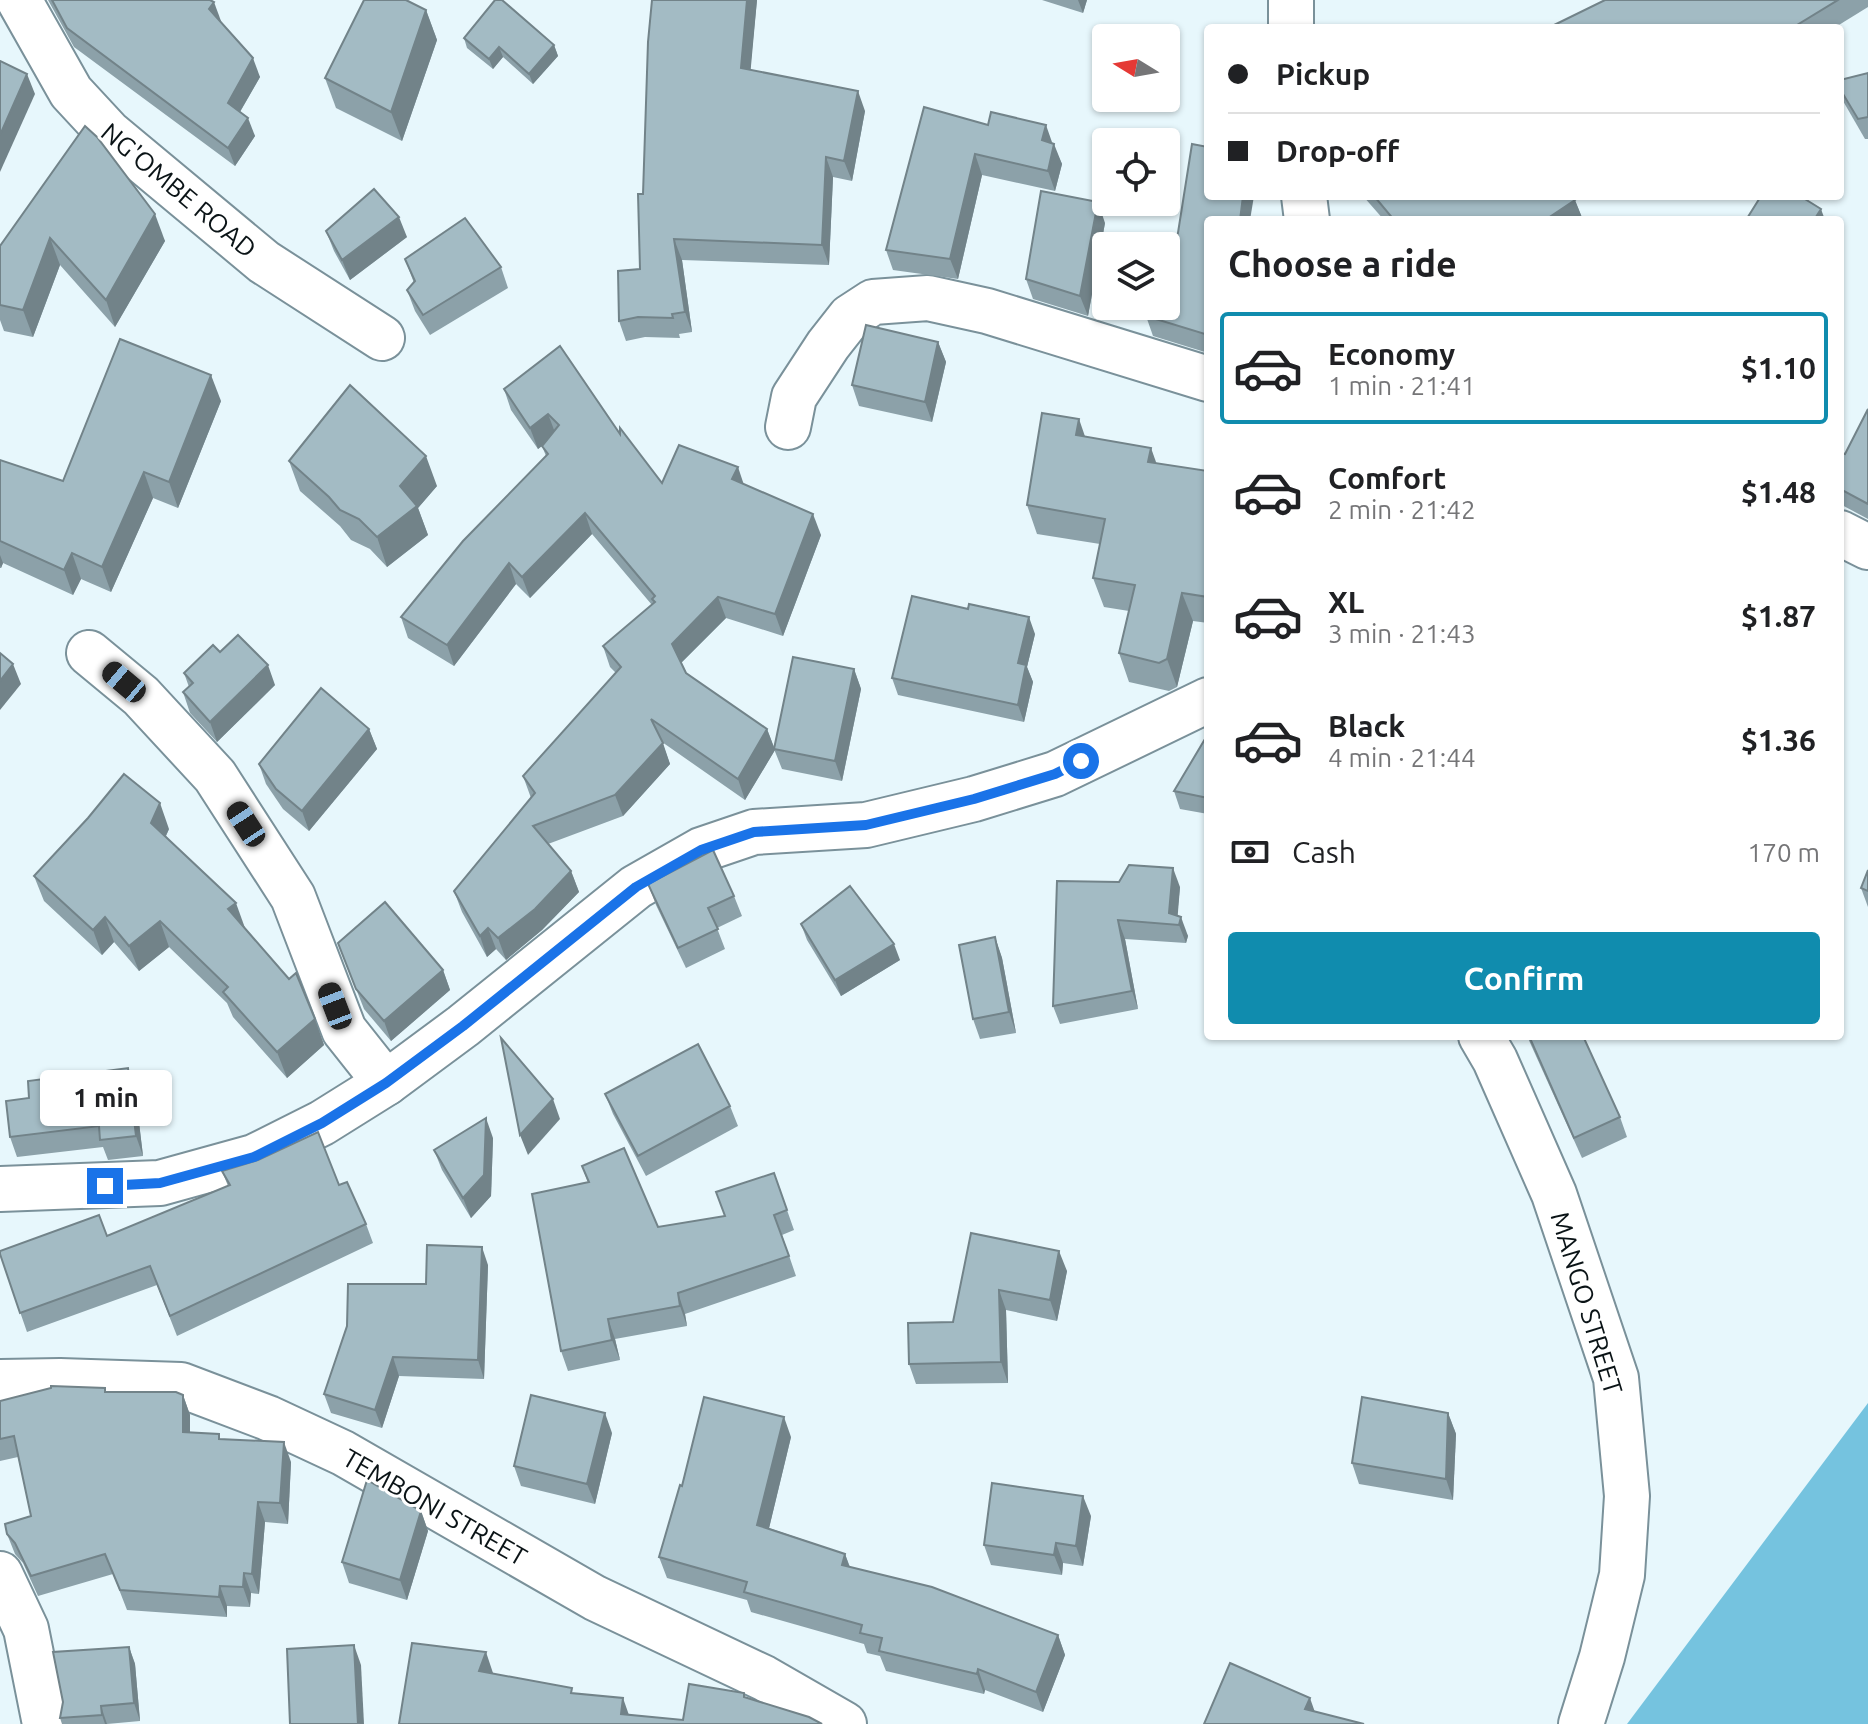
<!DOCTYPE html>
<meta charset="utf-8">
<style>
:root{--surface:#fff;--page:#f6f6f6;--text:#202124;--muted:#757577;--line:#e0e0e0;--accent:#108cae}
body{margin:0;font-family:Ubuntu,sans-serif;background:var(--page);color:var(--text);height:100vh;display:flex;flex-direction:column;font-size:30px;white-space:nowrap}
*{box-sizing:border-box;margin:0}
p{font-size:26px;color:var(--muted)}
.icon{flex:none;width:44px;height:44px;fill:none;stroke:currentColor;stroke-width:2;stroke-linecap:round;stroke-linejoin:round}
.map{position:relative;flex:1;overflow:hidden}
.details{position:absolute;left:1204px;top:216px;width:640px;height:824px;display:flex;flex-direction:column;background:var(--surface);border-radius:8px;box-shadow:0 2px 6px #0004}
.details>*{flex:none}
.hud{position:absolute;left:1204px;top:24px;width:640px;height:176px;border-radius:8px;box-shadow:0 2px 6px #0004;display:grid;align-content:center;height:176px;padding:0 24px;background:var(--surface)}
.needle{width:52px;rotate:281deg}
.tools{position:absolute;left:1092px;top:24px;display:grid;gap:16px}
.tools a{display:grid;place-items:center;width:88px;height:88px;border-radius:8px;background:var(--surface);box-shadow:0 2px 6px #0004;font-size:40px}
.end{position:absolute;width:36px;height:36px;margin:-18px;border:10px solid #1a73e8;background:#fff;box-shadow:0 0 0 4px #fff}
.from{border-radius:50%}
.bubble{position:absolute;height:56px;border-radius:8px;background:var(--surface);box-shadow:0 2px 6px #0004;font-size:26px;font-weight:700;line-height:56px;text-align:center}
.car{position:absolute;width:24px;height:48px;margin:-24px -12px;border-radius:10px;box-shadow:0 0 6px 2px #0007;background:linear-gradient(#222 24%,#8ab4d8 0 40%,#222 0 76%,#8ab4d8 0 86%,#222 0)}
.hud b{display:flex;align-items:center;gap:28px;height:76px;font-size:30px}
.hud b+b{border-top:2px solid var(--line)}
.hud i{width:20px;height:20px;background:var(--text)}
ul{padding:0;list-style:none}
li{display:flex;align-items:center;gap:24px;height:112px;margin:0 16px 12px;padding:0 8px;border:4px solid transparent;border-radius:8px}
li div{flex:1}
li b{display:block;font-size:30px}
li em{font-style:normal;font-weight:700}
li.selected{border-color:var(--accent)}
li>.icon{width:72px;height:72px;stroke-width:1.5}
h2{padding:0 24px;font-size:36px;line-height:96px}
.pay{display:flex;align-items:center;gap:20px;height:88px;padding:0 24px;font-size:30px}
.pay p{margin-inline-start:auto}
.button{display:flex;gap:16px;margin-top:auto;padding:16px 24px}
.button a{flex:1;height:92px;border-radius:8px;background:var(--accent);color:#fff;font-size:32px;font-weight:700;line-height:92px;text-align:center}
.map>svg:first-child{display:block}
</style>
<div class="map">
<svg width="1868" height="1724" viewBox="0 0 1868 1724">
<rect width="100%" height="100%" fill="#e7f7fc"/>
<polygon fill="#75c3df" points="1868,1403 1868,1724 1627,1724"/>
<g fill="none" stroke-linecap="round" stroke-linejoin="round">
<g stroke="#7a919a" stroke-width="48">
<g id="minor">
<polyline points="19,0 71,92 109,133 264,262 382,338"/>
<polyline points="1291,0 1291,28"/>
<polyline points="1304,196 1307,220"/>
<polyline points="788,427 794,397 828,345 850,317 873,302 928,298 987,311 1208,379"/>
<polyline points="1840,533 1868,547"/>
<polyline points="89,653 141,696 215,776 293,897 344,1030 386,1083"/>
<polyline points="1481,1036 1495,1060 1554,1194 1616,1378 1627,1496 1622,1575 1602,1657 1581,1724"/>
<polyline points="0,1189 160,1183 254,1157 322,1123 386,1083 463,1026 636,887 701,850 754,832 866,825 974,799 1055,774 1208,700"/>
<polyline points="0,1382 60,1381 181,1385 268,1418 343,1453 595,1598 764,1678 844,1724"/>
<polyline points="0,1574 26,1629 45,1724"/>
</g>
</g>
<use href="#minor" stroke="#fff" stroke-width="44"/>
</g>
<g fill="#8ca1a9">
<polygon points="48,0 210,0 220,22 260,77 240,112 255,136 235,166 74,47"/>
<polygon points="652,0 757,0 750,70 865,111 852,181 833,177 829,265 682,260 692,332 679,334 680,338 645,337 626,341 619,321 640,269"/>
<polygon points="1042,0 1087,0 1083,13"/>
<polygon points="1605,0 1868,0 1868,7 1834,28 1548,28"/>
<polygon points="426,10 437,40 402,141 336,108 325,78"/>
<polygon points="464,38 554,45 558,56 533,84 503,57 493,69 467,48"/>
<polygon points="1868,73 1868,139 1865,139 1843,101 1840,94 1840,80"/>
<polygon points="924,107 1052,143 1062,164 1055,191 982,175 958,279 893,270 886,250"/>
<polygon points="97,137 165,241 115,327 60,265 33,337 4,331 0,320 0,246"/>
<polygon points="1363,196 1573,196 1583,220 1384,220"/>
<polygon points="1208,220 1208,353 1153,336 1146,316 1174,258"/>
<polygon points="1105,223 1088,316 1033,299 1026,279"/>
<polygon points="326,231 407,237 350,280 334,251"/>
<polygon points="405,259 501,267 508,288 430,335 415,311 407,290 414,283"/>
<polygon points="938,342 946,362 932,422 859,406 852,385"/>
<polygon points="504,389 620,434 662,483 744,484 821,535 783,636 726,618 681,663 686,673 767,729 775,750 745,800 662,742 670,764 623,816 548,844 571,871 579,892 542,930 506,960 496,949 487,957 462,912 454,891 531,798 523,776 616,673 610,667 603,646 652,605 592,534 530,598 516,584 454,666 408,638 401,617 546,456 542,446 538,449 511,410"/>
<polygon points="221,401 178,508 153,498 111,592 81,579 73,595 3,563 1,568 0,568 0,460 63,481"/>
<polygon points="1868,409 1868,519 1840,504 1840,453 1845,454"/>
<polygon points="1085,436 1156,463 1208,471 1208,623 1193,621 1177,687 1169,691 1129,682 1119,653 1129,611 1104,607 1093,578 1100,544 1037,534 1027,505"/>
<polygon points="289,461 437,486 418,508 428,535 387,567 370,549 351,540 340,526 300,491"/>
<polygon points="968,609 1035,634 1027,667 1033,682 1024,722 898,695 892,678"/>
<polygon points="220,652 275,685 217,742 190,713 183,692 189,687 184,673"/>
<polygon points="854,669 861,689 842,781 782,769 774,749"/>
<polygon points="369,729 377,749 309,831 283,809 266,784 259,764"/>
<polygon points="1208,734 1208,814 1180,809 1174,791"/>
<polygon points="169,829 166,836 245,928 315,1019 324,1045 287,1078 233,1017 227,1003 169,947 139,971 114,942 102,955 44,901 34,876"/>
<polygon points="1868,870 1868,907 1861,888"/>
<polygon points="1057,881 1180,887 1177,916 1188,936 1186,943 1125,939 1138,1009 1060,1024 1053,1006"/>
<polygon points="648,884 734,896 742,916 717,928 725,949 686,968 656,905"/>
<polygon points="801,924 900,960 841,996 807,940"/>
<polygon points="995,937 1002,958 1016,1033 980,1039 973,1019"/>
<polygon points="338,943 443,970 450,990 391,1041 364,1009"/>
<polygon points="1527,1036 1583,1036 1620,1117 1627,1137 1582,1158"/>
<polygon points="135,1089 143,1156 108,1160 103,1147 17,1157 10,1137 29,1098"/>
<polygon points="605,1094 730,1106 738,1126 646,1176 613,1114"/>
<polygon points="493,1138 491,1196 471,1218 442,1170 434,1150"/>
<polygon points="582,1166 658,1227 725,1216 774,1173 794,1230 782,1235 796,1276 685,1314 687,1326 615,1339 620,1360 568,1371 561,1351 588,1183"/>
<polygon points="222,1171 339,1185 366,1224 373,1243 177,1336 157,1285 27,1332 0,1254 107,1236 228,1186"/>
<polygon points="971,1233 1067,1271 1057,1321 1006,1310 1008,1383 916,1384 909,1364 953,1322"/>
<polygon points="488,1265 484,1379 399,1376 382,1428 331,1413 324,1394 426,1284"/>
<polygon points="105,1388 106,1392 183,1395 190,1415 190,1432 221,1439 291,1462 288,1524 265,1522 259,1594 251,1593 250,1607 227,1606 227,1617 127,1610 113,1574 38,1596 23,1563 15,1554 7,1534 31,1516 18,1457 0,1461 0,1401"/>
<polygon points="1448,1413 1456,1434 1453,1500 1359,1484 1352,1463"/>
<polygon points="612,1433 595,1504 521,1486 514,1466"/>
<polygon points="791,1437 769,1528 845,1554 850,1567 1058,1635 1065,1655 1043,1712 985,1690 984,1694 886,1671 880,1656 867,1653 864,1644 751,1612 747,1600 667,1578 659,1557 682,1486"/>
<polygon points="421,1511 428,1531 407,1600 349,1583 342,1562"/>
<polygon points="1091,1516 1083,1566 1063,1563 1062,1575 991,1565 984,1545"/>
<polygon points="129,1647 135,1664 140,1721 107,1724 62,1724 60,1718"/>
</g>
<g fill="#728389">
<polygon points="747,0 757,0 749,88 741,68"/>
<polygon points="1078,0 1087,0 1083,13"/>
<polygon points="214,2 221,21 216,28 209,9"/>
<polygon points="426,10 437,40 402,141 391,112"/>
<polygon points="554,45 558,56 533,84 529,74"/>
<polygon points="499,47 503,57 493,69 489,59"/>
<polygon points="253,58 260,77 234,122 228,103"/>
<polygon points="27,74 35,94 0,172 0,135"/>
<polygon points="858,91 865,111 852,181 844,161"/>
<polygon points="248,118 255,136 235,166 228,148"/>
<polygon points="1046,125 1053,145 1042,140"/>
<polygon points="1054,144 1062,164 1055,191 1048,171"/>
<polygon points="975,154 982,175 958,279 950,259"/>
<polygon points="826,157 833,177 829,265 822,245"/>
<polygon points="1243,196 1254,196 1250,220 1240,220"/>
<polygon points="1575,200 1583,220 1545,220"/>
<polygon points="1098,202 1105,223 1088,316 1080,296"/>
<polygon points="1821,209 1825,220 1814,220"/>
<polygon points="155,214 165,241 115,327 106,300"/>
<polygon points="399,217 407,237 350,280 342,260"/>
<polygon points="50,238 60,265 33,337 23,310"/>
<polygon points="674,239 682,260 692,332 685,312"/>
<polygon points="938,342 946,362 932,422 925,402"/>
<polygon points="211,375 221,401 178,508 169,482"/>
<polygon points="548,414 556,435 538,449 530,428"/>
<polygon points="1079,419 1089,448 1076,435"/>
<polygon points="1151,448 1161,476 1148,462"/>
<polygon points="426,456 437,486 418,508 428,535 387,567 377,537 400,486"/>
<polygon points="738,467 745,488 732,479"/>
<polygon points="144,472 153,498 111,592 102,567"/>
<polygon points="585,513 592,534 530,598 522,577"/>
<polygon points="813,514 821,535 783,636 775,614"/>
<polygon points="72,553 81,579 73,595 64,570"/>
<polygon points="0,555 3,563 1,568 0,565"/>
<polygon points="509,563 516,584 454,666 447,645"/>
<polygon points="1182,593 1193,621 1177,687 1167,659"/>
<polygon points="718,597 726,618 679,665 672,644"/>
<polygon points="1029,617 1035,634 1027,667 1033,682 1024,722 1018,705 1018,663"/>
<polygon points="13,664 21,684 0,710 0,681"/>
<polygon points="268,665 275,685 217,742 210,722"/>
<polygon points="854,669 861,689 842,781 835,761"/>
<polygon points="369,729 377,749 309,831 302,811"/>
<polygon points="767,729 775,750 745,800 738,779"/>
<polygon points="663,743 670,764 623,816 615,795"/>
<polygon points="160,803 169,829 160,848 151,823"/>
<polygon points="1173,868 1180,887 1177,924 1169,913"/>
<polygon points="571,871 579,892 542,930 506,960 498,938"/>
<polygon points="236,903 245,928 228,909"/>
<polygon points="105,917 114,942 102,955 93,930"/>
<polygon points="1181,917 1188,936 1186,943 1179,925"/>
<polygon points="1118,920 1125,939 1138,1009 1132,991"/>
<polygon points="160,921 169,947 139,971 129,946"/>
<polygon points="488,928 496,949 487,957 480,936"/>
<polygon points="995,937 1002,958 1016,1033 1009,1012"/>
<polygon points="894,944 900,960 841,996 835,980"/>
<polygon points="443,970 450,990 391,1041 384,1021"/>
<polygon points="315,1019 324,1045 287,1078 277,1052"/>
<polygon points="128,1068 135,1089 143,1156 136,1136"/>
<polygon points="553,1099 560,1119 528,1155 520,1135"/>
<polygon points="486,1118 493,1138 491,1196 471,1218 463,1198"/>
<polygon points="482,1247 488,1265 484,1379 478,1360"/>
<polygon points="1059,1251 1067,1271 1057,1321 1050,1300"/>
<polygon points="999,1290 1006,1310 1008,1383 1001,1362"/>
<polygon points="678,1293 685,1314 687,1326 680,1306"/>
<polygon points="608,1319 615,1339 620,1360 612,1340"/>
<polygon points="393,1357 399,1376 382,1428 375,1410"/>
<polygon points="183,1395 190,1415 190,1452 183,1432"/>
<polygon points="605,1413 612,1433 595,1504 587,1484"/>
<polygon points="1448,1413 1456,1434 1453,1500 1446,1479"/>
<polygon points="784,1417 791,1437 765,1545 757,1525"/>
<polygon points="284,1442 291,1462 288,1524 280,1503"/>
<polygon points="1083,1496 1091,1516 1083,1566 1076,1546"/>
<polygon points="258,1502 265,1522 259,1594 252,1574"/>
<polygon points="421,1511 428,1531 407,1600 400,1580"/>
<polygon points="1056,1543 1063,1563 1062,1575 1054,1555"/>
<polygon points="845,1554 852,1574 842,1565"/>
<polygon points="244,1573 251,1593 250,1607 243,1587"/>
<polygon points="220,1586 227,1606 227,1617 219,1597"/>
<polygon points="1058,1635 1065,1655 1043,1712 1036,1692"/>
<polygon points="354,1645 361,1665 364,1724 358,1724"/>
<polygon points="129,1647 135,1664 140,1721 134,1703"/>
<polygon points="486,1652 493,1673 487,1691 479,1671"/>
<polygon points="978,1669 985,1690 984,1694 977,1674"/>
<polygon points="623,1698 630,1718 621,1714"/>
<polygon points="1310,1698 1317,1718 1305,1709"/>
<polygon points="101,1706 107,1724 105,1724 102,1715"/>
</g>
<g fill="#a3bbc4" stroke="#728389" stroke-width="2">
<polygon points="52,0 210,0 214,2 209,9 253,58 228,103 248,118 228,148 67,28"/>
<polygon points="364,0 406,0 426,10 391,112 325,78"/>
<polygon points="495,0 502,0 554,45 529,74 499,47 489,59 464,38"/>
<polygon points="652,0 747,0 741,68 858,91 844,161 826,157 822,245 674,239 685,312 672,314 673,318 638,317 619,321 618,271 640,269 638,194 643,194 648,42"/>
<polygon points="1605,0 1838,0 1792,28 1548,28"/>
<polygon points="0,61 27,74 0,135"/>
<polygon points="1868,73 1868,117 1858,119 1840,89 1840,80"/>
<polygon points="924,107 988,125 991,112 1046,125 1042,140 1054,144 1048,171 975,154 950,259 886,250"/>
<polygon points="85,126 97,137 155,214 106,300 50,238 23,310 0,305 0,246"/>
<polygon points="1192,144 1208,147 1208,196 1243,196 1240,220 1208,220 1208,335 1146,316 1148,306 1166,306 1166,257 1174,258"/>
<polygon points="374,189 399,217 342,260 326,231"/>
<polygon points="1041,191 1098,202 1080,296 1026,279"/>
<polygon points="1374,196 1573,196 1575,200 1545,220 1394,220"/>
<polygon points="1761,196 1800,196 1821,209 1814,220 1746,220"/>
<polygon points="465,218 501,267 423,315 407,290 415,281 405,259"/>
<polygon points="866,325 938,342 925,402 852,385"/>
<polygon points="120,339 211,375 169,482 144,472 102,567 72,553 64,570 0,541 0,460 63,481"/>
<polygon points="560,346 620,434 620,428 662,483 679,445 738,467 732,479 813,514 775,614 718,597 672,644 686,673 767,729 738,779 651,719 663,743 615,795 533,826 571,871 535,909 498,938 488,928 480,936 454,891 535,793 523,776 621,667 603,646 655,602 652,599 655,596 585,513 522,577 509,563 447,645 401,617 463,541 548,454 542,446 559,425 548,414 530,428 504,389"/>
<polygon points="350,385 426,456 400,486 417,506 377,537 359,519 340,510 329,497 289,461"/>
<polygon points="1868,409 1868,504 1840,489 1840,453 1845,454"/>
<polygon points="1042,413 1079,419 1076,435 1151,448 1148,462 1208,471 1208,597 1182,593 1167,659 1159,663 1119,653 1135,585 1093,578 1105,519 1027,505"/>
<polygon points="912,596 968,609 969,604 1029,617 1018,663 1026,665 1018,705 892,678"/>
<polygon points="238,635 268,665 210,722 183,692 193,683 184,673 213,645 220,652"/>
<polygon points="0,653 13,664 0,681"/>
<polygon points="793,657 854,669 835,761 774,749"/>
<polygon points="321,688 369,729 302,811 276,789 259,764"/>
<polygon points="1208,734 1208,798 1174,791"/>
<polygon points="124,774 160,803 151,823 236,903 228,909 289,979 296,973 315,1019 277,1052 223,992 228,987 160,921 129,946 105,917 93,930 34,876 88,818"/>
<polygon points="713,850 734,896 708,908 718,929 678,948 648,884"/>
<polygon points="1129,865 1173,868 1169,913 1181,917 1179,925 1118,920 1132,991 1053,1006 1057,881 1119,882"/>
<polygon points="1868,870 1868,891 1861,888"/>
<polygon points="850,886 894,944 835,980 801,924"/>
<polygon points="385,902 443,970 384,1021 356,989 338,943"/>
<polygon points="995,937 1009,1012 973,1019 959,945"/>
<polygon points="1529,1036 1583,1036 1620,1117 1574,1138"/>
<polygon points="501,1038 553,1099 520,1135"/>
<polygon points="698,1044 730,1106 638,1156 605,1094"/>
<polygon points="128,1068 136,1136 100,1140 99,1126 10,1137 6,1101 29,1098 28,1081"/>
<polygon points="486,1118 484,1175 463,1198 434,1150"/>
<polygon points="318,1132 339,1185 347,1182 366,1224 170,1316 150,1266 20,1313 0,1254 0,1251 99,1215 107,1236 230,1185 222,1171 258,1160"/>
<polygon points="624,1148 658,1227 725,1216 716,1192 774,1173 787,1210 774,1215 789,1256 678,1293 680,1306 608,1319 612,1340 561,1351 532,1194 589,1182 582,1166"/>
<polygon points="971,1233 1059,1251 1050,1300 999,1290 1001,1362 909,1364 908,1323 953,1322"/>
<polygon points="427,1245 482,1247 478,1360 393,1357 375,1410 324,1394 347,1326 348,1284 426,1284"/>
<polygon points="51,1386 105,1388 105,1392 176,1392 183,1395 183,1432 219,1434 219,1439 284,1442 280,1503 258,1502 252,1574 244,1573 243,1587 220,1586 219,1597 120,1590 105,1554 31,1576 15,1543 7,1534 5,1524 31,1516 14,1436 0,1439 0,1401 51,1388"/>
<polygon points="531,1395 605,1413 587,1484 514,1466"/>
<polygon points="704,1397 784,1417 757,1525 845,1554 842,1565 932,1587 1058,1635 1036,1692 978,1669 977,1674 879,1651 882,1638 860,1633 862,1625 744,1592 747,1582 659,1557 680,1485 682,1486"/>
<polygon points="1362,1397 1448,1413 1446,1479 1352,1463"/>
<polygon points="367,1480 421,1511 400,1580 342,1562"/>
<polygon points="992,1483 1083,1496 1076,1546 1056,1543 1054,1555 984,1545"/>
<polygon points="412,1643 486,1652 479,1671 572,1688 571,1693 623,1698 621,1714 683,1720 689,1684 744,1693 744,1697 809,1717 822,1724 399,1724"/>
<polygon points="354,1645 358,1724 290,1724 287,1649"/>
<polygon points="129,1647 134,1703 101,1706 102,1715 60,1718 63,1702 53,1652"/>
<polygon points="1230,1663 1310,1698 1305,1709 1364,1724 1204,1724"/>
</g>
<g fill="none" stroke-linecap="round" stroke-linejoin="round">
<polyline stroke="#1a73e8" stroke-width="10" points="105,1186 160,1183 254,1157 322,1123 386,1083 463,1026 636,887 701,850 754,832 866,825 974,799 1055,774 1081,761"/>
</g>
<g text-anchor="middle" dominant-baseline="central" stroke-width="6" stroke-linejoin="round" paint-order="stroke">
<g font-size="26" fill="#0a1316" stroke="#fff">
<text transform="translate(179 190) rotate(40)">NG'OMBE ROAD</text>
<text transform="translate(1587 1303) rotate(73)">MANGO STREET</text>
<text transform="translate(435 1507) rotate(30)">TEMBONI STREET</text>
</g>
</g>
</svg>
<div class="tools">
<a><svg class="needle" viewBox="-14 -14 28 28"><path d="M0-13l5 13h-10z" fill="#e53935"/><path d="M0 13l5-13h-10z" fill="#757577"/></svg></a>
<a><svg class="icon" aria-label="locate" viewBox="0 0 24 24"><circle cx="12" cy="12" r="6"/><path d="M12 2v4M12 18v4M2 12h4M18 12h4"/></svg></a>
<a><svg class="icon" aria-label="layers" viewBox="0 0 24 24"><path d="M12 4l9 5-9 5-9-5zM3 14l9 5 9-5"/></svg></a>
</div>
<i class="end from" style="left:1081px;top:761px"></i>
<i class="end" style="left:105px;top:1186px"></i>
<div class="bubble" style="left:40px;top:1070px;width:132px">1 min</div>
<i class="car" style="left:124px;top:682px;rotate:310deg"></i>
<i class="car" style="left:246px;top:824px;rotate:327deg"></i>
<i class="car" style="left:335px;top:1006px;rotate:339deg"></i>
<div class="hud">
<b><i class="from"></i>Pickup</b>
<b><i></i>Drop-off</b>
</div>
<section class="details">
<h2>Choose a ride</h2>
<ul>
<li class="selected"><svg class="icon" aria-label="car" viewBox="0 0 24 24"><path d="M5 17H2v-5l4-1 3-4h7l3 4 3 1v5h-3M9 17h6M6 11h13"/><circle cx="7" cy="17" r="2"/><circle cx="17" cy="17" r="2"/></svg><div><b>Economy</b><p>1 min · 21:41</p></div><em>$1.10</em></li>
<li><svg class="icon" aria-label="car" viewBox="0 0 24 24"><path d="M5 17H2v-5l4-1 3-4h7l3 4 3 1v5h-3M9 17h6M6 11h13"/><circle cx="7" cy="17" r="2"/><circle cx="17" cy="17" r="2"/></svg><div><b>Comfort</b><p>2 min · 21:42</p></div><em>$1.48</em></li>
<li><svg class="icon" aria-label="car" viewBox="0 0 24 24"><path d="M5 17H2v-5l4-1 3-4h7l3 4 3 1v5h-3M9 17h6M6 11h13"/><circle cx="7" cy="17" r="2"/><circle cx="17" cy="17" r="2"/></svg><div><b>XL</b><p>3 min · 21:43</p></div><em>$1.87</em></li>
<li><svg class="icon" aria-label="car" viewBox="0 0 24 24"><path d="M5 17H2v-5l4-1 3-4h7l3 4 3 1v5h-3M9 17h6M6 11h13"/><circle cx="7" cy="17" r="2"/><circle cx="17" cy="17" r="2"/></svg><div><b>Black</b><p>4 min · 21:44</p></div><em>$1.36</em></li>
</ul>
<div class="pay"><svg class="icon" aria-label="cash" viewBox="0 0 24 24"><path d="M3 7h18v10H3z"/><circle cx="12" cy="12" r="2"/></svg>Cash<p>170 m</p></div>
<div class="button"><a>Confirm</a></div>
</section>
</div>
